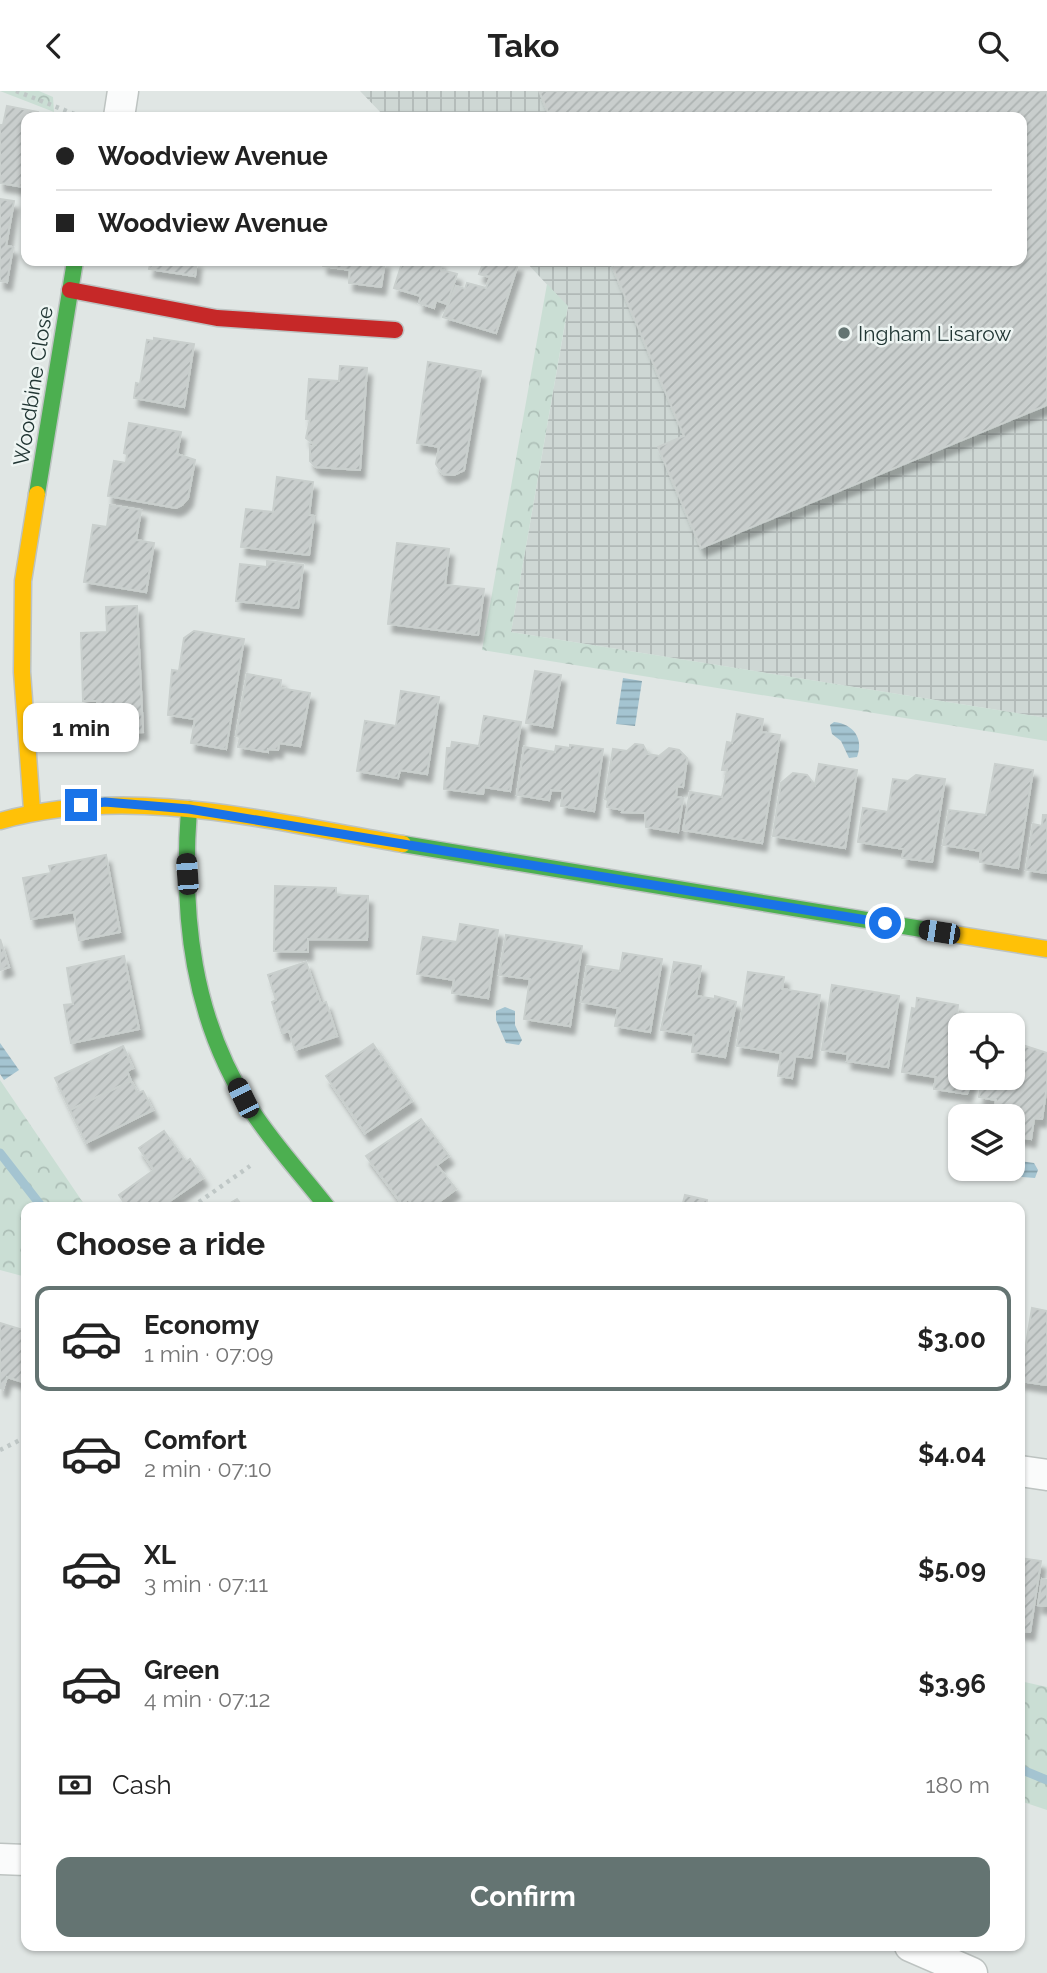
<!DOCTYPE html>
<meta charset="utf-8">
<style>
:root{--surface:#fff;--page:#f2f2f2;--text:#222;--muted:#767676;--line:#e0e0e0;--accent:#647472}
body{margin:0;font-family:Raleway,sans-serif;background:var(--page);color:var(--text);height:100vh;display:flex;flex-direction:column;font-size:26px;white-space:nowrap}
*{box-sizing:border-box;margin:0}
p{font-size:23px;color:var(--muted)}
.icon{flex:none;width:38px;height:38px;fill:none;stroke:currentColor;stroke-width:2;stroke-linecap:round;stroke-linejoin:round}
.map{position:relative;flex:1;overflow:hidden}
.sheet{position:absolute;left:21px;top:1111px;width:1004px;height:749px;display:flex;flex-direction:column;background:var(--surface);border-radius:14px;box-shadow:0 2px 5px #0004}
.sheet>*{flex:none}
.hud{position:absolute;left:21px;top:21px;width:1006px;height:154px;border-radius:14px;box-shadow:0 2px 5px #0004;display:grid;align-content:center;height:154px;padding:0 35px;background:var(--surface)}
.tools{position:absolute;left:948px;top:922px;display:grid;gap:14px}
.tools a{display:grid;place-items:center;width:77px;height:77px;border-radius:14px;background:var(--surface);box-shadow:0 2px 5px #0004;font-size:35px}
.end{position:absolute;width:32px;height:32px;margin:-16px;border:9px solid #1a73e8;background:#fff;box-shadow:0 0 0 4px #fff}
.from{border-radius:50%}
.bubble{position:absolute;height:49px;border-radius:14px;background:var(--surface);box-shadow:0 2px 5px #0004;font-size:23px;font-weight:700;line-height:49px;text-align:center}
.car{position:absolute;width:21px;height:42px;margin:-21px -10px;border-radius:9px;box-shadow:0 0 5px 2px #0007;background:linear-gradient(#222 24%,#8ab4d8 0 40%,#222 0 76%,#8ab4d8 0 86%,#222 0)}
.hud b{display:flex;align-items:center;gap:24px;height:66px;font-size:26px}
.hud b+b{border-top:2px solid var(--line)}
.hud i{width:18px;height:18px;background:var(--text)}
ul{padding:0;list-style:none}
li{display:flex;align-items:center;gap:21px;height:105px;margin:0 14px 10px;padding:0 21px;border:4px solid transparent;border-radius:14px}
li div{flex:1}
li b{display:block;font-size:26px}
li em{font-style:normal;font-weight:700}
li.on{border-color:var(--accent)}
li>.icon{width:63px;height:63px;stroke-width:1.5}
h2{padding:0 35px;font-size:32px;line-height:84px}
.pay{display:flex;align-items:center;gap:18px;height:77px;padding:0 35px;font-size:26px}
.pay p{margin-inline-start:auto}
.primary-button{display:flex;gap:14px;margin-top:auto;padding:14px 35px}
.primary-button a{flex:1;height:80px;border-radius:14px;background:var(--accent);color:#fff;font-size:28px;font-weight:700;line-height:80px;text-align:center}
header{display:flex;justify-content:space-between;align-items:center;height:91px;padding:0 35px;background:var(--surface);font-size:32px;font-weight:700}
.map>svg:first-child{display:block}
</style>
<header><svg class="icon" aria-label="back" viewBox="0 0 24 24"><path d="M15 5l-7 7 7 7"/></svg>Tako<svg class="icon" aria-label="search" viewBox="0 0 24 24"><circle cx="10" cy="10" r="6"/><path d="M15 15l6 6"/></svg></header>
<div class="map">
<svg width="1047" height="1882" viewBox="0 0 1047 1882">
<defs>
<pattern id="industrial-grid" width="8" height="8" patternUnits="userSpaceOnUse" patternTransform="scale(1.75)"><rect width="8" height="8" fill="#ced7d4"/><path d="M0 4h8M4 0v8" fill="none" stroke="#b1b9b7"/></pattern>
<pattern id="forest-crowns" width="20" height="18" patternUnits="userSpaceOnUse" patternTransform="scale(1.75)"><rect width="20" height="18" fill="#caded4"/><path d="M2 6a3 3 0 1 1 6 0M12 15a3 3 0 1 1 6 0" fill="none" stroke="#adbfb7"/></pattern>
<pattern id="water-rules" width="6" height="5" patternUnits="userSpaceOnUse" patternTransform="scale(1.75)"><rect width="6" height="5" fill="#a4c4d1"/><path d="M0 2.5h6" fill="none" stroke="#85a0aa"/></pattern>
<pattern id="building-hatch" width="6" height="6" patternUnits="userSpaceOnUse" patternTransform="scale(1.75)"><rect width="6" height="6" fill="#c9cecd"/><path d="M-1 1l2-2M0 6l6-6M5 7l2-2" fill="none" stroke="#acb2b1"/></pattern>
<filter id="shadow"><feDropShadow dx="4.5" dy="8" stdDeviation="2" flood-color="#0004"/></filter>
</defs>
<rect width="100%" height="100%" fill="#e0e6e4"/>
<polygon fill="url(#industrial-grid)" points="360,0 1047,0 1047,627 511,541 568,216 525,170 1022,170 1022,26 385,26"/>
<g fill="url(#forest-crowns)">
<polygon points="0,0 39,0 53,6 54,21"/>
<polygon points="547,193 568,215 511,541 1047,627 1047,650 482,559"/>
<polygon points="0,989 86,1116 26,1116 26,1186 0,1179"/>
<polygon points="1020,1590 1047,1596 1047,1719 1020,1710"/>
</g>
<g fill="url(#water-rules)">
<polygon points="623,587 642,590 635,635 616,633"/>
<path d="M834,631C854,633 864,648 857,666L849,667L841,650L832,643L830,634Z"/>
<polygon points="505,916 515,920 515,934 522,949 519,954 506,952 496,929 496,920"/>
<polygon points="0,952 19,979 4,989 0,983"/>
<polygon points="1013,1069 1034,1072 1038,1079 1035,1087 1008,1085 993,1078 1013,1078"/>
</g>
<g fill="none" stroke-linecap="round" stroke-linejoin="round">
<g stroke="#a4c4d1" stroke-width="9">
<polyline points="0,1062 42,1116"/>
<polyline points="1020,1678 1047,1689"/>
</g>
</g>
<g fill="url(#building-hatch)" stroke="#c9cfcd" stroke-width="2" filter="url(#shadow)">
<polygon points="539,0 1047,0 1047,314 701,457 658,356 684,345 610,170 1022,170 1022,26 550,26"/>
<polygon points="7,15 38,21 37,26 26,26 24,96 0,92 0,34 3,34"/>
<polygon points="0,108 14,110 6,155 13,156 7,191 0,190"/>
<polygon points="151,170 197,170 195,185 149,178"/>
<polygon points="323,170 385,170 381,196 349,192 350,179 323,175"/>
<polygon points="440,170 441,179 457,183 447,213 436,209 434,217 419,212 421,205 394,197 402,172 399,170"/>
<polygon points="484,170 518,173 496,242 443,226 456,195 465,198 467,192 486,197 490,186 479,183"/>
<polygon points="154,247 194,253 184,316 134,307 136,292 140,293 147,249 154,250"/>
<polygon points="428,271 481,280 464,379 454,384 443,383 436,373 439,356 417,352"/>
<polygon points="340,275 367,277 360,379 316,376 310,370 310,356 315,354 306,347 310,328 306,328 309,288 339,290"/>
<polygon points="129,332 181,341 177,363 195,369 188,407 182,414 176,417 108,405 114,370 126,372 127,363 124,362"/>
<polygon points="277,386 313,391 309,424 314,425 309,464 241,456 246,418 273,421"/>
<polygon points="110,414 141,419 136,449 154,452 146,501 84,491 93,434 107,436"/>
<polygon points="397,452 449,458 445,494 484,498 478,544 388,533"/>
<polygon points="267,470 303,474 298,517 236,510 240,473 267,476"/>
<polygon points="137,515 143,641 108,642 107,627 97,621 97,610 83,610 81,542 107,541 106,516"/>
<polygon points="194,540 244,548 226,658 191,652 195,628 168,624 172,579 179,580 184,547"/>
<polygon points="535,580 561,584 552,636 526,632"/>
<polygon points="247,583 281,589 280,597 310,602 300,655 279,652 278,659 268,658 268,661 238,656 240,646 236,645"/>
<polygon points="401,600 439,606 427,683 400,679 398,687 357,680 365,630 396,635"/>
<polygon points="737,623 763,628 761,641 780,644 762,752 683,739 690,701 722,706 727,679 722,679 727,651 732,652"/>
<polygon points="484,625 521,631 510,700 484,696 483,703 444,698 447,657 451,657 452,651 479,655"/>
<polygon points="635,653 643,654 648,663 659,665 669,657 679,659 687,667 683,696 677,695 676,706 683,707 678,741 646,736 645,722 622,721 623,719 607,716 608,709 605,708 613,658 627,660"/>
<polygon points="570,654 603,658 594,720 561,715 563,700 551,699 549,709 517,704 524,656 555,661 556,655 570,657"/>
<polygon points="819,673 857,679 845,757 773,745 781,692 793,682 807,684 815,694"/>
<polygon points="995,673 1033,679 1018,777 980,771 981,760 943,754 949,719 986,724"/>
<polygon points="916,684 945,688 932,771 902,767 904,758 858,751 863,717 888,721 893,688 908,690"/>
<polygon points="1043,724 1047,724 1047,782 1026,779 1033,733 1042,735"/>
<polygon points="106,764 120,841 79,849 74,821 31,828 23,787 51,782 49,775"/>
<polygon points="275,795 336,797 336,804 368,805 367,849 308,848 308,861 274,860"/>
<polygon points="460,833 498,839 488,907 452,902 454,889 417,883 423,846 457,851"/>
<polygon points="506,844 582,855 570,935 524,928 530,888 499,884"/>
<polygon points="0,848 9,876 0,879"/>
<polygon points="623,862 662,868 650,941 615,935 618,917 581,911 587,875 620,880"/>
<polygon points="124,865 139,938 71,952 64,914 73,913 67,877"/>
<polygon points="306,871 321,913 326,911 337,945 295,959 289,940 282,942 272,911 276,909 268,884"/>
<polygon points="674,871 701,875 696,905 715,908 715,905 736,911 725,966 692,961 694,944 661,939"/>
<polygon points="748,881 784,886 782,898 820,904 811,967 795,965 792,987 778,985 781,962 737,955"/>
<polygon points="832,894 899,905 888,976 847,970 848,963 822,959"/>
<polygon points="917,907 958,914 957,922 983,926 982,934 961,934 961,987 973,987 967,1003 934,998 936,986 902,981 912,917 916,918"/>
<polygon points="1013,951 1047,962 1047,994 1042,1028 1034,1027 1031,1048 1013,1045 1013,1026 994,1026 996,1009 979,1006 982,987 1013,987"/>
<polygon points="373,953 412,1010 365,1042 326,985"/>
<polygon points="123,955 133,977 127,980 131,990 70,1019 55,987"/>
<polygon points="131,990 138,1002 143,1000 153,1019 86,1052 70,1019"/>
<polygon points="421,1028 449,1065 437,1074 456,1098 432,1116 414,1116 408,1108 402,1113 366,1065"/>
<polygon points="164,1040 186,1071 190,1068 203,1087 161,1116 127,1116 119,1104 154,1079 139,1057"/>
<polygon points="685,1104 707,1109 706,1116 682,1116"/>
<polygon points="237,1108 243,1116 224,1116"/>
<polygon points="1032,1217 1047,1220 1047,1294 1020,1290"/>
<polygon points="0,1232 26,1240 23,1252 26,1253 26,1292 7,1286 3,1298 0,1297"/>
<polygon points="1020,1467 1041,1470 1030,1541 1020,1540"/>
<polygon points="1042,1488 1047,1489 1047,1515 1038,1514"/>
</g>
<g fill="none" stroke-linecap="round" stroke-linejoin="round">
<g stroke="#bdc3c1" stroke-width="33">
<g id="street">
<polyline points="119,26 123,0"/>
<polyline points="1020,1380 1047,1384"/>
<polyline points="0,1768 26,1769"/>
<polyline points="910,1855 972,1882"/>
</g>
</g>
<g stroke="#bdc3c2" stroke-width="19">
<g id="fast">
<polyline points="37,403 75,170"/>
<path d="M189,718C181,824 192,929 252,1020C274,1054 302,1084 327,1116"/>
<polyline points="403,753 934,840"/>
</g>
</g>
<g stroke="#bdc3c2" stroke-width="19">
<g id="slow">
<polyline points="32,719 22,581 23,490 37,403"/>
<path d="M0,730C132,693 271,731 403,753"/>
<polyline points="934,840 1047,858"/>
</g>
</g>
<g stroke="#bdc3c2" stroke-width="19">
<polyline id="jam" points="70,199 217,227 395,239"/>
</g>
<g stroke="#bfc7c6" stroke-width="4.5" stroke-dasharray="3.5 5" stroke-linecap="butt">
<polyline points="16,0 82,26"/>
<polyline points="192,1116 250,1075"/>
<polyline points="0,1359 26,1346"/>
</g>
<use href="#street" stroke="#fafbfb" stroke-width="30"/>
<use href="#fast" stroke="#4caf50" stroke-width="16"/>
<use href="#slow" stroke="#ffc107" stroke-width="16"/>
<use href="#jam" stroke="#c62828" stroke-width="16"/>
</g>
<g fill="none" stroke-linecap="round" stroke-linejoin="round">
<polyline stroke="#1a73e8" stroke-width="9" points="81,714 105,711 189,718 885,832"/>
</g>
<circle fill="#647472" stroke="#eef5f3" stroke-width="2.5" cx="844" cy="242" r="7"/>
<g text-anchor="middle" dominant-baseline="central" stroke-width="5" stroke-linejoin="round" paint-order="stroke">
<g font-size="21" fill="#213634" stroke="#eef5f3" text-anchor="start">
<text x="858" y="242">Ingham Lisarow</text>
</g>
<g font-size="21" fill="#213634" stroke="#eef5f3">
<text transform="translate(33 295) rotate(-81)">Woodbine Close</text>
</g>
</g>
</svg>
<div class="tools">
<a><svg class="icon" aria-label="locate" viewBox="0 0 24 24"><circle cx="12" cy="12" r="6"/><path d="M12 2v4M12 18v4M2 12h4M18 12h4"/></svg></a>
<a><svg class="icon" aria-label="layers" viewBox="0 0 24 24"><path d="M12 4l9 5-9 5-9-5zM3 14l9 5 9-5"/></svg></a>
</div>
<i class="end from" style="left:885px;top:832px"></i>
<i class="end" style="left:81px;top:714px"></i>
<div class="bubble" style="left:23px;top:612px;width:116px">1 min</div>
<i class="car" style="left:187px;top:783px;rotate:356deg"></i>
<i class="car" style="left:939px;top:841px;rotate:279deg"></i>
<i class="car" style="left:243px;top:1007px;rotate:334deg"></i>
<div class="hud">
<b><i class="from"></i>Woodview Avenue</b>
<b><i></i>Woodview Avenue</b>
</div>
<section class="sheet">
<h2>Choose a ride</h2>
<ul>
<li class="on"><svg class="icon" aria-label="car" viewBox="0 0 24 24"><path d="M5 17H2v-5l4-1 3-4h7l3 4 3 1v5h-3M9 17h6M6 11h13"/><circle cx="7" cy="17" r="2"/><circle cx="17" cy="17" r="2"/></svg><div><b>Economy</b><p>1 min · 07:09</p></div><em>$3.00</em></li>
<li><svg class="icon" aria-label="car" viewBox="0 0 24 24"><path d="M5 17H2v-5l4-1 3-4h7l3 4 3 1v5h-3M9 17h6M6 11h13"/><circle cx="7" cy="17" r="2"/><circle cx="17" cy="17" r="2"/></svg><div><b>Comfort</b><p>2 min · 07:10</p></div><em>$4.04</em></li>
<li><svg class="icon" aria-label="car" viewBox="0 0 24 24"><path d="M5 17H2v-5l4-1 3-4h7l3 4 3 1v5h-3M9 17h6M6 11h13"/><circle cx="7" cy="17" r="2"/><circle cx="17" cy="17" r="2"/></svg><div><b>XL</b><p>3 min · 07:11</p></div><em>$5.09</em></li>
<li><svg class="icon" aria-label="car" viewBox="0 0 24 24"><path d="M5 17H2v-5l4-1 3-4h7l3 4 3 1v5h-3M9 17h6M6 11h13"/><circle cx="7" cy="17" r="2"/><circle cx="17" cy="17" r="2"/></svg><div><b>Green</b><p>4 min · 07:12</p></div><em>$3.96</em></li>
</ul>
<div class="pay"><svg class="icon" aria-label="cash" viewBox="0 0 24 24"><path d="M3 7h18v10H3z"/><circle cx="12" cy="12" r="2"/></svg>Cash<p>180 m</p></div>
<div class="primary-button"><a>Confirm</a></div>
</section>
</div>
